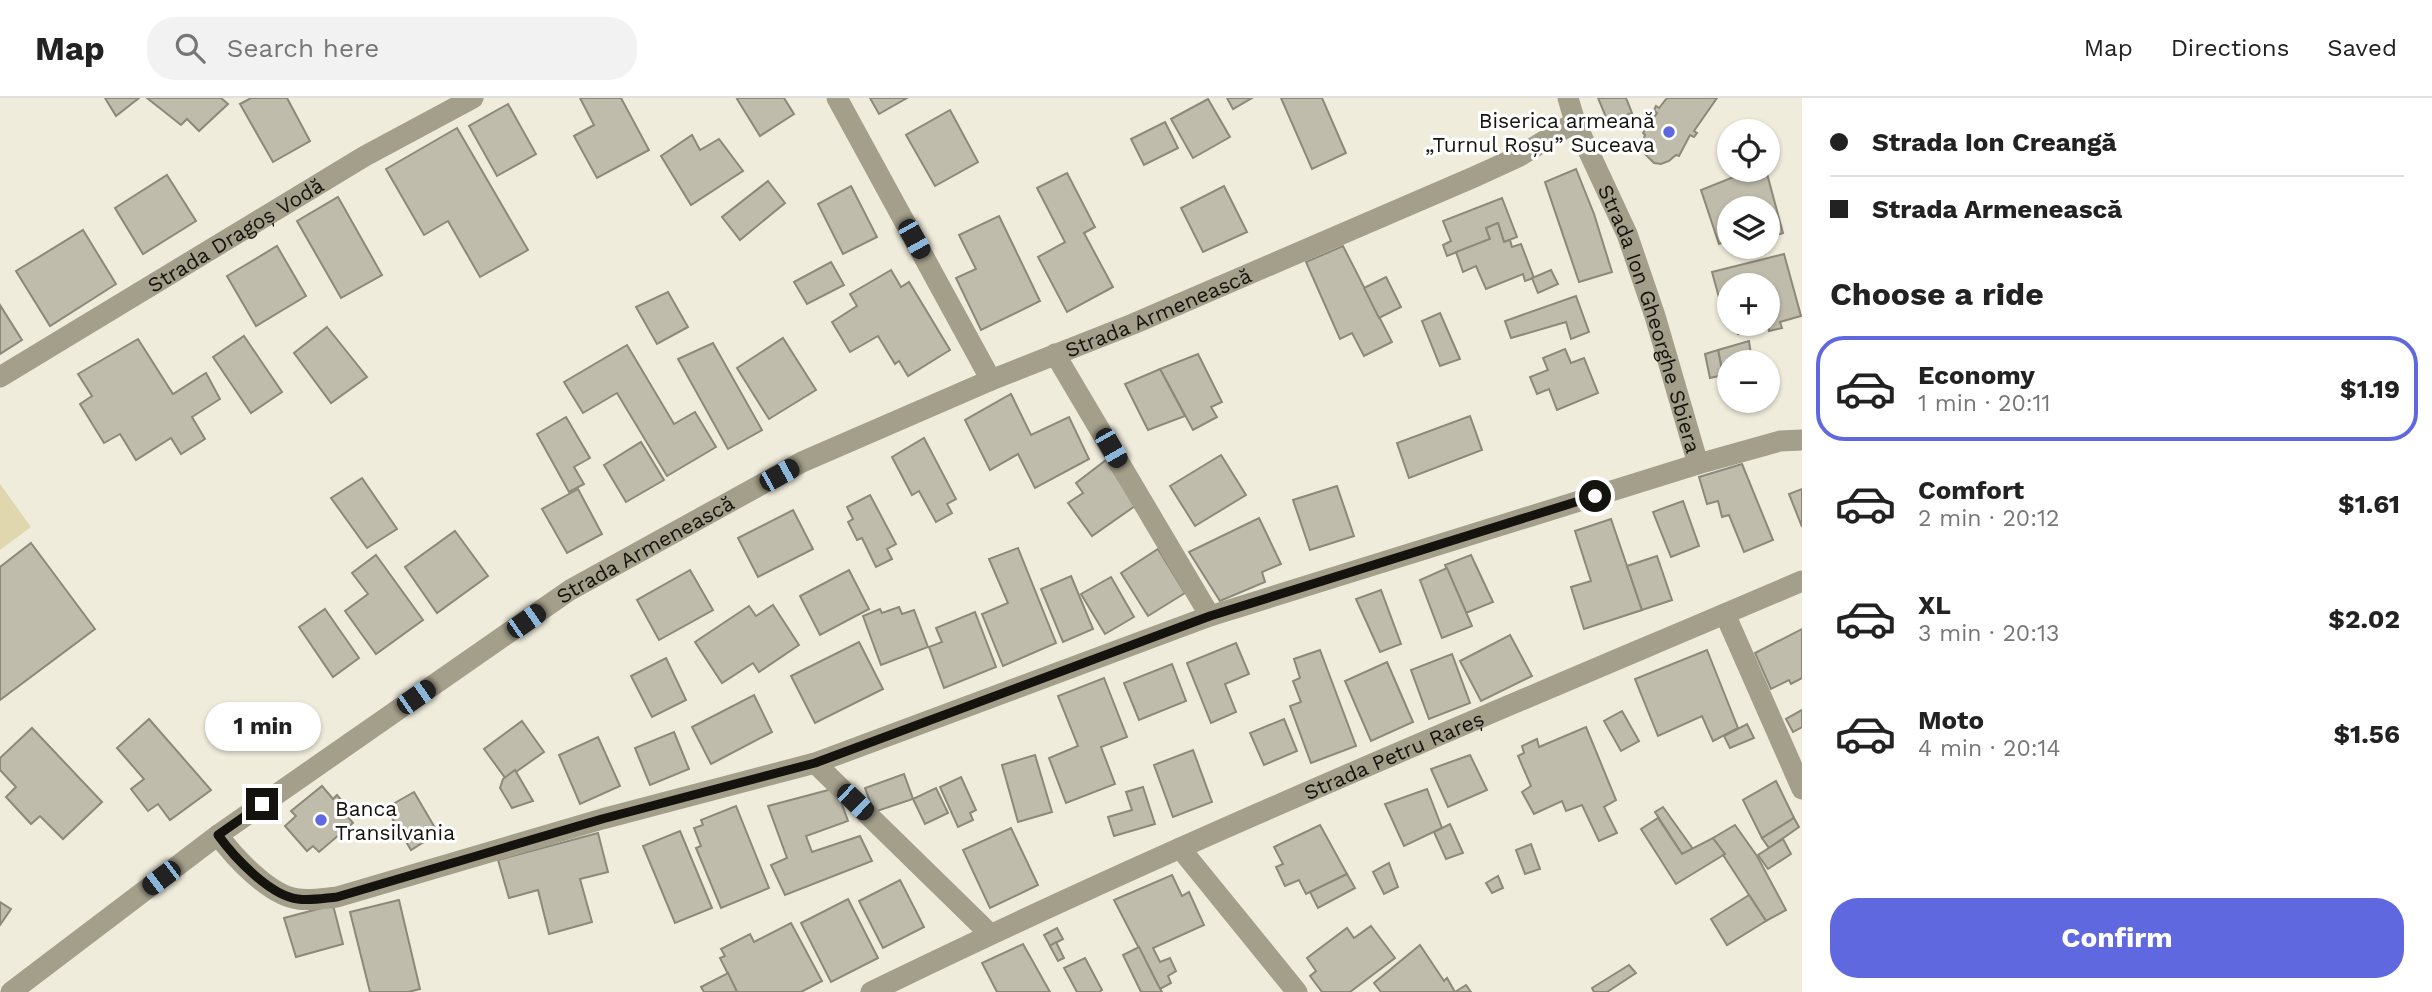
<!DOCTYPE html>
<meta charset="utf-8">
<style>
:root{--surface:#fff;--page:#f2f2f2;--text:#222;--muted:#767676;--line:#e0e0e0;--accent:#6068e0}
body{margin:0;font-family:"Work Sans",sans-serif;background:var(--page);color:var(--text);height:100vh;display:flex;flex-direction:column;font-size:26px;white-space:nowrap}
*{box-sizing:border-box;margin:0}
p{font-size:23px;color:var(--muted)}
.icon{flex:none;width:38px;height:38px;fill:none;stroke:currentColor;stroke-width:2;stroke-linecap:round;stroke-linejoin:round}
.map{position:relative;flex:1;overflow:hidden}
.drawer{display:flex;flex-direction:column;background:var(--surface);width:630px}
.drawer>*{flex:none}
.banner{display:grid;align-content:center;height:154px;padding:0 28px;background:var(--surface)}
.buttons{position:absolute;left:1717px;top:21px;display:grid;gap:14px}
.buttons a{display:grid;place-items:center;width:63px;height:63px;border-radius:50%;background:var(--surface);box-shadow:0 2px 5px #0004;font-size:35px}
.end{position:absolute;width:32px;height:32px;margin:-16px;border:9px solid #14130e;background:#fff;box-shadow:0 0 0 4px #fff}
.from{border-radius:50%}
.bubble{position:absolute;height:49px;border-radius:24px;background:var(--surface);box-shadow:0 2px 5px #0004;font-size:23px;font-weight:700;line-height:49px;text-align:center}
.car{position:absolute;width:21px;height:42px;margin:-21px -10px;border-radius:9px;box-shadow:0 0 5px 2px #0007;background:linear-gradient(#222 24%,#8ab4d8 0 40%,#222 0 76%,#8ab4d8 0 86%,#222 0)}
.banner b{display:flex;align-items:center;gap:24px;height:66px;font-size:26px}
.banner b+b{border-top:2px solid var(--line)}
.banner i{width:18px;height:18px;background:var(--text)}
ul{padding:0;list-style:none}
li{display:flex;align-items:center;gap:21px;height:105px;margin:0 14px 10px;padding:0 14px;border:4px solid transparent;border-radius:28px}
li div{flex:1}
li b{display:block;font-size:26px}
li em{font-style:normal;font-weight:700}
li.current{border-color:var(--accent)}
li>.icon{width:63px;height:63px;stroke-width:1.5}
h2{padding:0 28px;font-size:32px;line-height:84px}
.cta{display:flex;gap:14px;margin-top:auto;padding:14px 28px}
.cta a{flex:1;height:80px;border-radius:28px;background:var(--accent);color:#fff;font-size:28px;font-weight:700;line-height:80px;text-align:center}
header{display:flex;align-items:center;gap:42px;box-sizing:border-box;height:98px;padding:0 35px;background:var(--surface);border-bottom:2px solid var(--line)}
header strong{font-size:33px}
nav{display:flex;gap:38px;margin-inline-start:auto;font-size:24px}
.search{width:490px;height:63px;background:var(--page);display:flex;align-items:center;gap:18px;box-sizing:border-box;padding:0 24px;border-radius:28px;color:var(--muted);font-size:26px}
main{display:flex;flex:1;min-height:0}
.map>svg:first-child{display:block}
</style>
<header>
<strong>Map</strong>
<div class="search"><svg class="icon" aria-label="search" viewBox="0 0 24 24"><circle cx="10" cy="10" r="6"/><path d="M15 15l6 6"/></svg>Search here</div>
<nav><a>Map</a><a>Directions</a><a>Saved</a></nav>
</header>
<main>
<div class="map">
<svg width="1802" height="894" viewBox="0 0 1802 894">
<rect width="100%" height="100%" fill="#efecdc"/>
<polygon fill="#e0d7ae" points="0,386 31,429 0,452"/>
<g fill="#bfbcac" stroke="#8c897a" stroke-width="2">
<polygon points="105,0 139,0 116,18"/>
<polygon points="147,0 221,0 228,6 199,33 187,21 181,27"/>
<polygon points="251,0 287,0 310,43 273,64 240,6"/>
<polygon points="580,0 621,0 649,52 597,80 574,38 594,27"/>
<polygon points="739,0 784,0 794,16 760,38 737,1"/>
<polygon points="870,0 907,0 879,16"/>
<polygon points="1227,0 1252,0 1233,11"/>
<polygon points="1281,0 1322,0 1346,55 1312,71"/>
<polygon points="1598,0 1626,0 1632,15 1608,24"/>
<polygon points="1667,0 1717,0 1694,33 1697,35 1694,39 1690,37 1679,58 1676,57 1669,63 1661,66 1654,65 1643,54 1641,49 1645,37 1643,35 1657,15 1654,12 1656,8 1659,10"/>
<polygon points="1208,1 1230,39 1193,60 1171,21"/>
<polygon points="508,6 536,56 497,78 469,28"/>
<polygon points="950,12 978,64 935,88 906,37"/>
<polygon points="1165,24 1178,50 1144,67 1131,41"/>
<polygon points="457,30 528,152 480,179 448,123 424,137 386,71"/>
<polygon points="692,37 700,52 719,41 743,73 691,107 661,58"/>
<polygon points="1576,71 1594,116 1612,174 1579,184 1545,84"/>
<polygon points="1751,72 1766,72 1783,135 1768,140 1768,110 1729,110 1729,142 1719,146 1701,92"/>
<polygon points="1067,75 1095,129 1084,135 1113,189 1067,214 1038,159 1065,144 1037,90"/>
<polygon points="167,77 196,123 143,156 115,110"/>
<polygon points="768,83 785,105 740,142 722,119"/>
<polygon points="851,88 877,139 843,156 818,106"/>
<polygon points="1224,88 1247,134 1203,154 1181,110"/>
<polygon points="338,99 382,177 341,200 297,123"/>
<polygon points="1502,100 1517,139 1504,144 1498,125 1486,130 1490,141 1447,158 1443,147 1451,143 1443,123"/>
<polygon points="999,118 1040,203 981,232 956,180 976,171 959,137"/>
<polygon points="1498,125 1504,144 1510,142 1512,149 1521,146 1534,180 1525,183 1523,176 1486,191 1476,168 1463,174 1456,154 1490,141 1486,130"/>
<polygon points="83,132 116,186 50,228 16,173"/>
<polygon points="277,148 306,198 256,228 227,178"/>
<polygon points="1343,148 1392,244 1364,258 1352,235 1340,241 1306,164"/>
<polygon points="1784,156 1801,218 1780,224 1782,230 1769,233 1768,228 1738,236 1735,226 1768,226 1768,187 1729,187 1729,211 1723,214 1712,174"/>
<polygon points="831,164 844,187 807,206 794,184"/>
<polygon points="891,172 901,189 909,184 950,252 908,278 899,263 895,266 878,238 850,254 832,224 857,208 850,196"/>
<polygon points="1551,172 1558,186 1538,195 1532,180"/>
<polygon points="1386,179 1401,209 1379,220 1364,190"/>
<polygon points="668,194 688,229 657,246 636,209"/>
<polygon points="1576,198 1589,234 1571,241 1566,224 1511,240 1505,223"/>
<polygon points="0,207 22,242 0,256"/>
<polygon points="1440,215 1460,261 1440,268 1422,223"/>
<polygon points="327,229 367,279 331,305 294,255"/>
<polygon points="244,238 282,294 251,315 213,259"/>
<polygon points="783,240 816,292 769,321 737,270"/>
<polygon points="138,241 173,296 206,275 220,301 192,319 205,341 181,356 171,340 136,362 120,336 104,345 80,306 92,298 78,276"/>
<polygon points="1749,243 1752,264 1729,264 1729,276 1723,277 1718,252"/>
<polygon points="713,245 762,332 728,351 678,261"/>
<polygon points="627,247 674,326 695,314 716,349 667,378 617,295 583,315 564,284"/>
<polygon points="1565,251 1571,265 1584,260 1598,295 1557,312 1549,291 1537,296 1530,279 1548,272 1543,260"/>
<polygon points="1718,252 1723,277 1710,280 1705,256"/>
<polygon points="1198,256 1222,304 1211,309 1217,319 1193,332 1160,271"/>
<polygon points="1160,271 1185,318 1148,332 1125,286"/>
<polygon points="1011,296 1031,337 1069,319 1089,361 1035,390 1018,356 990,372 965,322"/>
<polygon points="1470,318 1482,352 1409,380 1397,345"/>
<polygon points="566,319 590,360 574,369 584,386 569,394 537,336"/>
<polygon points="924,340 956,401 947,406 952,415 936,424 919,393 912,397 892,359"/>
<polygon points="641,344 664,382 626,404 604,367"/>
<polygon points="1221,357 1246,397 1195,428 1170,388"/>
<polygon points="1106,362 1135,408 1092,438 1068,405 1083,395 1076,385"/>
<polygon points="1742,366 1773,442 1744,454 1729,417 1722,419 1718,403 1707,406 1699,379"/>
<polygon points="362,380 397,431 367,450 331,400"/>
<polygon points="1337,388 1354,438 1310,452 1293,402"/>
<polygon points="578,391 602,436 567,455 542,411"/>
<polygon points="1802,391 1802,429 1789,396"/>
<polygon points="870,397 896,446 887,451 892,461 876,469 862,440 857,442 848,424 853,421 847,409"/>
<polygon points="1683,403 1699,448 1671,459 1653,414"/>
<polygon points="793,412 813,451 758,479 738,440"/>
<polygon points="1259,420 1281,466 1262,474 1265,484 1220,503 1189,454"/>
<polygon points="1611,421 1642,512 1584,531 1571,489 1591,483 1575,433"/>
<polygon points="455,433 488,478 437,515 405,469"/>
<polygon points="31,445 95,531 0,602 0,469"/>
<polygon points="1018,450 1056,545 1003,568 982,516 1008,505 989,461"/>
<polygon points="1158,451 1185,495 1148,518 1121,475"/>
<polygon points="376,457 423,522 376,556 345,513 368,496 352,475"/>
<polygon points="1471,457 1493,504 1466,515 1445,467"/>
<polygon points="1657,458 1672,502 1642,512 1627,468"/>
<polygon points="1447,470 1472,528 1442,540 1420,482"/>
<polygon points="690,472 713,512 659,542 637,502"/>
<polygon points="849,472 869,511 820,537 800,498"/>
<polygon points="1071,478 1093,531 1063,544 1041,491"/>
<polygon points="1111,479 1134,519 1105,536 1081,496"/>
<polygon points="1381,492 1401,546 1380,554 1356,501"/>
<polygon points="773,507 799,547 759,574 753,565 722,585 695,544 749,508 756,518"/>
<polygon points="899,509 902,516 914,512 928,549 881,567 863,518 880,511 882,515"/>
<polygon points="325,511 359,560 333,579 299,529"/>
<polygon points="975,514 996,569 944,590 929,549 942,544 936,530"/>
<polygon points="1802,531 1802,580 1791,586 1789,582 1771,591 1755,555"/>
<polygon points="1510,537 1532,578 1481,603 1460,563"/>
<polygon points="859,544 883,591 815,625 791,578"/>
<polygon points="1236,545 1249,576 1225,586 1236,614 1211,625 1187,565"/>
<polygon points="1320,552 1356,648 1311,665 1290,608 1301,604 1293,583 1300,580 1294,561"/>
<polygon points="1707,552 1738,630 1713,643 1702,618 1658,638 1635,581"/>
<polygon points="1452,556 1470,605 1429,621 1411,572"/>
<polygon points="666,560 686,602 652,619 631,578"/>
<polygon points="1387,564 1413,624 1371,643 1345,583"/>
<polygon points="1172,566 1186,603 1139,622 1124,585"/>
<polygon points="1104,580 1127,639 1101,649 1115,686 1066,705 1049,660 1078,648 1058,598"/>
<polygon points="754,597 772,634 711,666 692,629"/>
<polygon points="1802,612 1802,629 1793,634 1786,621"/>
<polygon points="1622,613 1639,643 1621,653 1604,623"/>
<polygon points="149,621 211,692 170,722 158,706 148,713 131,691 144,681 117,650"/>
<polygon points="1284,621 1297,653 1264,667 1250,635"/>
<polygon points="522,623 544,654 506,681 484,651"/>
<polygon points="1747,626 1754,640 1730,650 1724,638"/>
<polygon points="1586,629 1616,702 1604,709 1617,735 1599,743 1582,707 1566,713 1562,703 1534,716 1522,694 1531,688 1518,658 1524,655 1522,648 1537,641 1539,649"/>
<polygon points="32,630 102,704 63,741 40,718 31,726 6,699 16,689 0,672 0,660"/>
<polygon points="674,634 689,671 650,687 635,650"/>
<polygon points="598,639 620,688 580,706 559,657"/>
<polygon points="1193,652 1212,704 1173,719 1154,667"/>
<polygon points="1035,657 1052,714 1018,724 1002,667"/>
<polygon points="1470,657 1487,692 1448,709 1431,671"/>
<polygon points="515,672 533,703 512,710 500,690 503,681"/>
<polygon points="904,676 913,701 874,714 865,690"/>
<polygon points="961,679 976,712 970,715 973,722 958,729 940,689"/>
<polygon points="1776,683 1794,720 1762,740 1743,702"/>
<polygon points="322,688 333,701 337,697 347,709 343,713 353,725 319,754 313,748 307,753 285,728 296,718 291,713"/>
<polygon points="1143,689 1155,726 1114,738 1108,719 1132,712 1126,694"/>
<polygon points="836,690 848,723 806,738 812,754 860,738 872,763 785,797 771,767 787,760 768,708"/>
<polygon points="936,690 948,715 925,726 913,701"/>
<polygon points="1427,691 1442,730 1404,748 1385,706"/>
<polygon points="414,694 438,735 411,752 386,710"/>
<polygon points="736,708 769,790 721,810 696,750 701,748 694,730 703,727 701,722"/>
<polygon points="1663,709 1693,751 1682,756 1655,714"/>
<polygon points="1658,720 1682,756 1713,740 1725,756 1676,786 1641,731"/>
<polygon points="1794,720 1799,729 1769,750 1762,740"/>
<polygon points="1450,726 1463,755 1446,761 1434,734"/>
<polygon points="1320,727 1347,776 1306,796 1299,782 1285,788 1276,769 1283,766 1274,749"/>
<polygon points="1735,727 1757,758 1786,812 1766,823 1723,757 1725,756 1713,740"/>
<polygon points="1011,730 1038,787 990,810 963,752"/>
<polygon points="680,733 712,810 675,825 643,748"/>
<polygon points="598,735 608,774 580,781 592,824 549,836 538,792 509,800 498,762"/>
<polygon points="1783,741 1791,756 1768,771 1758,757"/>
<polygon points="1531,746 1540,771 1525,776 1516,752"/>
<polygon points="1389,765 1398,789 1384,796 1373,774"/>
<polygon points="1347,776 1355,790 1318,810 1310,794"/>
<polygon points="1172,777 1182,798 1189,794 1204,827 1153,850 1160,864 1170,860 1176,873 1168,878 1171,885 1160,891 1114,802"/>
<polygon points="1498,778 1503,790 1492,795 1486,785"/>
<polygon points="900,782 924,829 883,850 859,803"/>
<polygon points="1749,797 1766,823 1727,847 1711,821"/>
<polygon points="848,801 878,860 831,884 801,825"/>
<polygon points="399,802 420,891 408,894 370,894 350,814"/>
<polygon points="0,804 11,811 0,827"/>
<polygon points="333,807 343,846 296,859 284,820"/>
<polygon points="791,825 822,883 801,894 737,894 720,860 725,858 721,851 750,836 754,844"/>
<polygon points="1371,828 1395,860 1350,894 1322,894 1310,878 1316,873 1307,860 1347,830 1354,840"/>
<polygon points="1057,830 1063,841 1050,848 1044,837"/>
<polygon points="1056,844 1064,860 1058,863 1050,848"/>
<polygon points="1023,846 1050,894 997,894 982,865"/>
<polygon points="1420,847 1444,883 1447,880 1455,894 1466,887 1471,894 1381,894 1374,885"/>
<polygon points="1139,849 1157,885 1162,894 1141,894 1123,857"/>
<polygon points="1085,860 1102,892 1099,894 1077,894 1064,870"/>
<polygon points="1629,867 1636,875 1607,894 1594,894 1592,890"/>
<polygon points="728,875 737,894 704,894 701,889"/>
</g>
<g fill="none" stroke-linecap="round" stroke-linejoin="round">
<g stroke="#a49f8a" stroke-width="21">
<polyline points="837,0 991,282"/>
<path id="s1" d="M1568,0L1575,24L1627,136L1655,218L1698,366"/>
<polyline points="1055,256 1210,518"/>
<path id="s2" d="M0,279L365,58L473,0"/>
<polyline points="1725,516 1802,691"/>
<polyline points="815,665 990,836"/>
<path d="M218,737C234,759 270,798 298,801C311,803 325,800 337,799L602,721L815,665L1210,518L1698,366L1780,343L1802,342"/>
<polyline points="1180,750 1297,894"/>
<path id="s3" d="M11,894L218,737L570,492L802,364L991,282L1133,226L1474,79L1518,59L1575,24"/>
<path id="s4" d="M871,894C1176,745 1490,616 1802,483"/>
</g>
</g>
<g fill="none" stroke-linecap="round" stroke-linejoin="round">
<path stroke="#14130e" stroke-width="9" d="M262,706L218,737C234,759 270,798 298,801C311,803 325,800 337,799L602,721L815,665L1210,518L1595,398"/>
</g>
<g fill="#6068e0" stroke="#fff" stroke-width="2.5">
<circle cx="1669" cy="34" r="7"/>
<circle cx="321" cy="722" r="7"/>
</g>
<g text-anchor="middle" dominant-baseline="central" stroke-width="6" stroke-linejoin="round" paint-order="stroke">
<g font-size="21" fill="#14130e" stroke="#fff" text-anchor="end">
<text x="1655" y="22">Biserica armeană<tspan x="1655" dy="24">„Turnul Roșu” Suceava</tspan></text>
<text x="335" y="710" text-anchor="start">Banca<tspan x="335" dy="24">Transilvania</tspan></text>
</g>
<g font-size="21" fill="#14130e" stroke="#fff">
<text stroke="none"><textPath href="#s2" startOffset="275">Strada Dragoș Vodă</textPath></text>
<text stroke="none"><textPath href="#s3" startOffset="1340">Strada Armenească</textPath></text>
<text stroke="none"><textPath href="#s1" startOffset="236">Strada Ion Gheorghe Sbiera</textPath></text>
<text stroke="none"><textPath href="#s3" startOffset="774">Strada Armenească</textPath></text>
<text stroke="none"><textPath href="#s4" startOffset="574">Strada Petru Rareș</textPath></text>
</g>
</g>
</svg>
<div class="buttons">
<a><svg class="icon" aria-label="locate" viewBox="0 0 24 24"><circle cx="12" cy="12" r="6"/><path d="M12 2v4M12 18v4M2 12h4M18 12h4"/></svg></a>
<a><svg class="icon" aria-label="layers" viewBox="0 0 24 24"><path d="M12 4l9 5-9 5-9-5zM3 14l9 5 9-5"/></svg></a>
<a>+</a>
<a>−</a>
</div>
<i class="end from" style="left:1595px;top:398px"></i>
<i class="end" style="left:262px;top:706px"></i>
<div class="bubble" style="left:205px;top:604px;width:116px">1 min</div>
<i class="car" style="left:914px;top:141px;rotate:151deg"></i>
<i class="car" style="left:1111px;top:350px;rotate:150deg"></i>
<i class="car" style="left:779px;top:377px;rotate:61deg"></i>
<i class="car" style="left:526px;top:523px;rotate:55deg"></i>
<i class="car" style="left:416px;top:599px;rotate:55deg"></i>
<i class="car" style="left:855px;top:704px;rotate:134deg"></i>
<i class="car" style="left:161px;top:780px;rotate:233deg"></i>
</div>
<section class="drawer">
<div class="banner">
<b><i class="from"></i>Strada Ion Creangă</b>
<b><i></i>Strada Armenească</b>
</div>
<h2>Choose a ride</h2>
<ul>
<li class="current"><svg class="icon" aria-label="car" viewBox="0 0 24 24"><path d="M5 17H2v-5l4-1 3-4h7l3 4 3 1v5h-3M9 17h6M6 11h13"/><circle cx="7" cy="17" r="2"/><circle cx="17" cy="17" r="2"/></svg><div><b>Economy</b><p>1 min · 20:11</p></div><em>$1.19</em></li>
<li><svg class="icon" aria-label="car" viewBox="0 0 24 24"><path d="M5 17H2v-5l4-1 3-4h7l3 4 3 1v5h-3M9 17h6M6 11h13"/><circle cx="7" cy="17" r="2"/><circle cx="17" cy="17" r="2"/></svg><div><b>Comfort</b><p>2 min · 20:12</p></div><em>$1.61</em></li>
<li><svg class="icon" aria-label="car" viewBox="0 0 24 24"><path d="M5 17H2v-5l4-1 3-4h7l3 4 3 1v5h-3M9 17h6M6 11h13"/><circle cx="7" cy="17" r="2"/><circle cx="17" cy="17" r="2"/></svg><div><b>XL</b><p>3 min · 20:13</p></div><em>$2.02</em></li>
<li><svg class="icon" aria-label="car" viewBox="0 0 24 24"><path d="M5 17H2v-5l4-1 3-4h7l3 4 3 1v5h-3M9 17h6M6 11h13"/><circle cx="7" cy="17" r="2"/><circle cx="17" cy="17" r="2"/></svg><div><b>Moto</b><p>4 min · 20:14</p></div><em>$1.56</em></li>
</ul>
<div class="cta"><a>Confirm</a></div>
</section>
</main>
